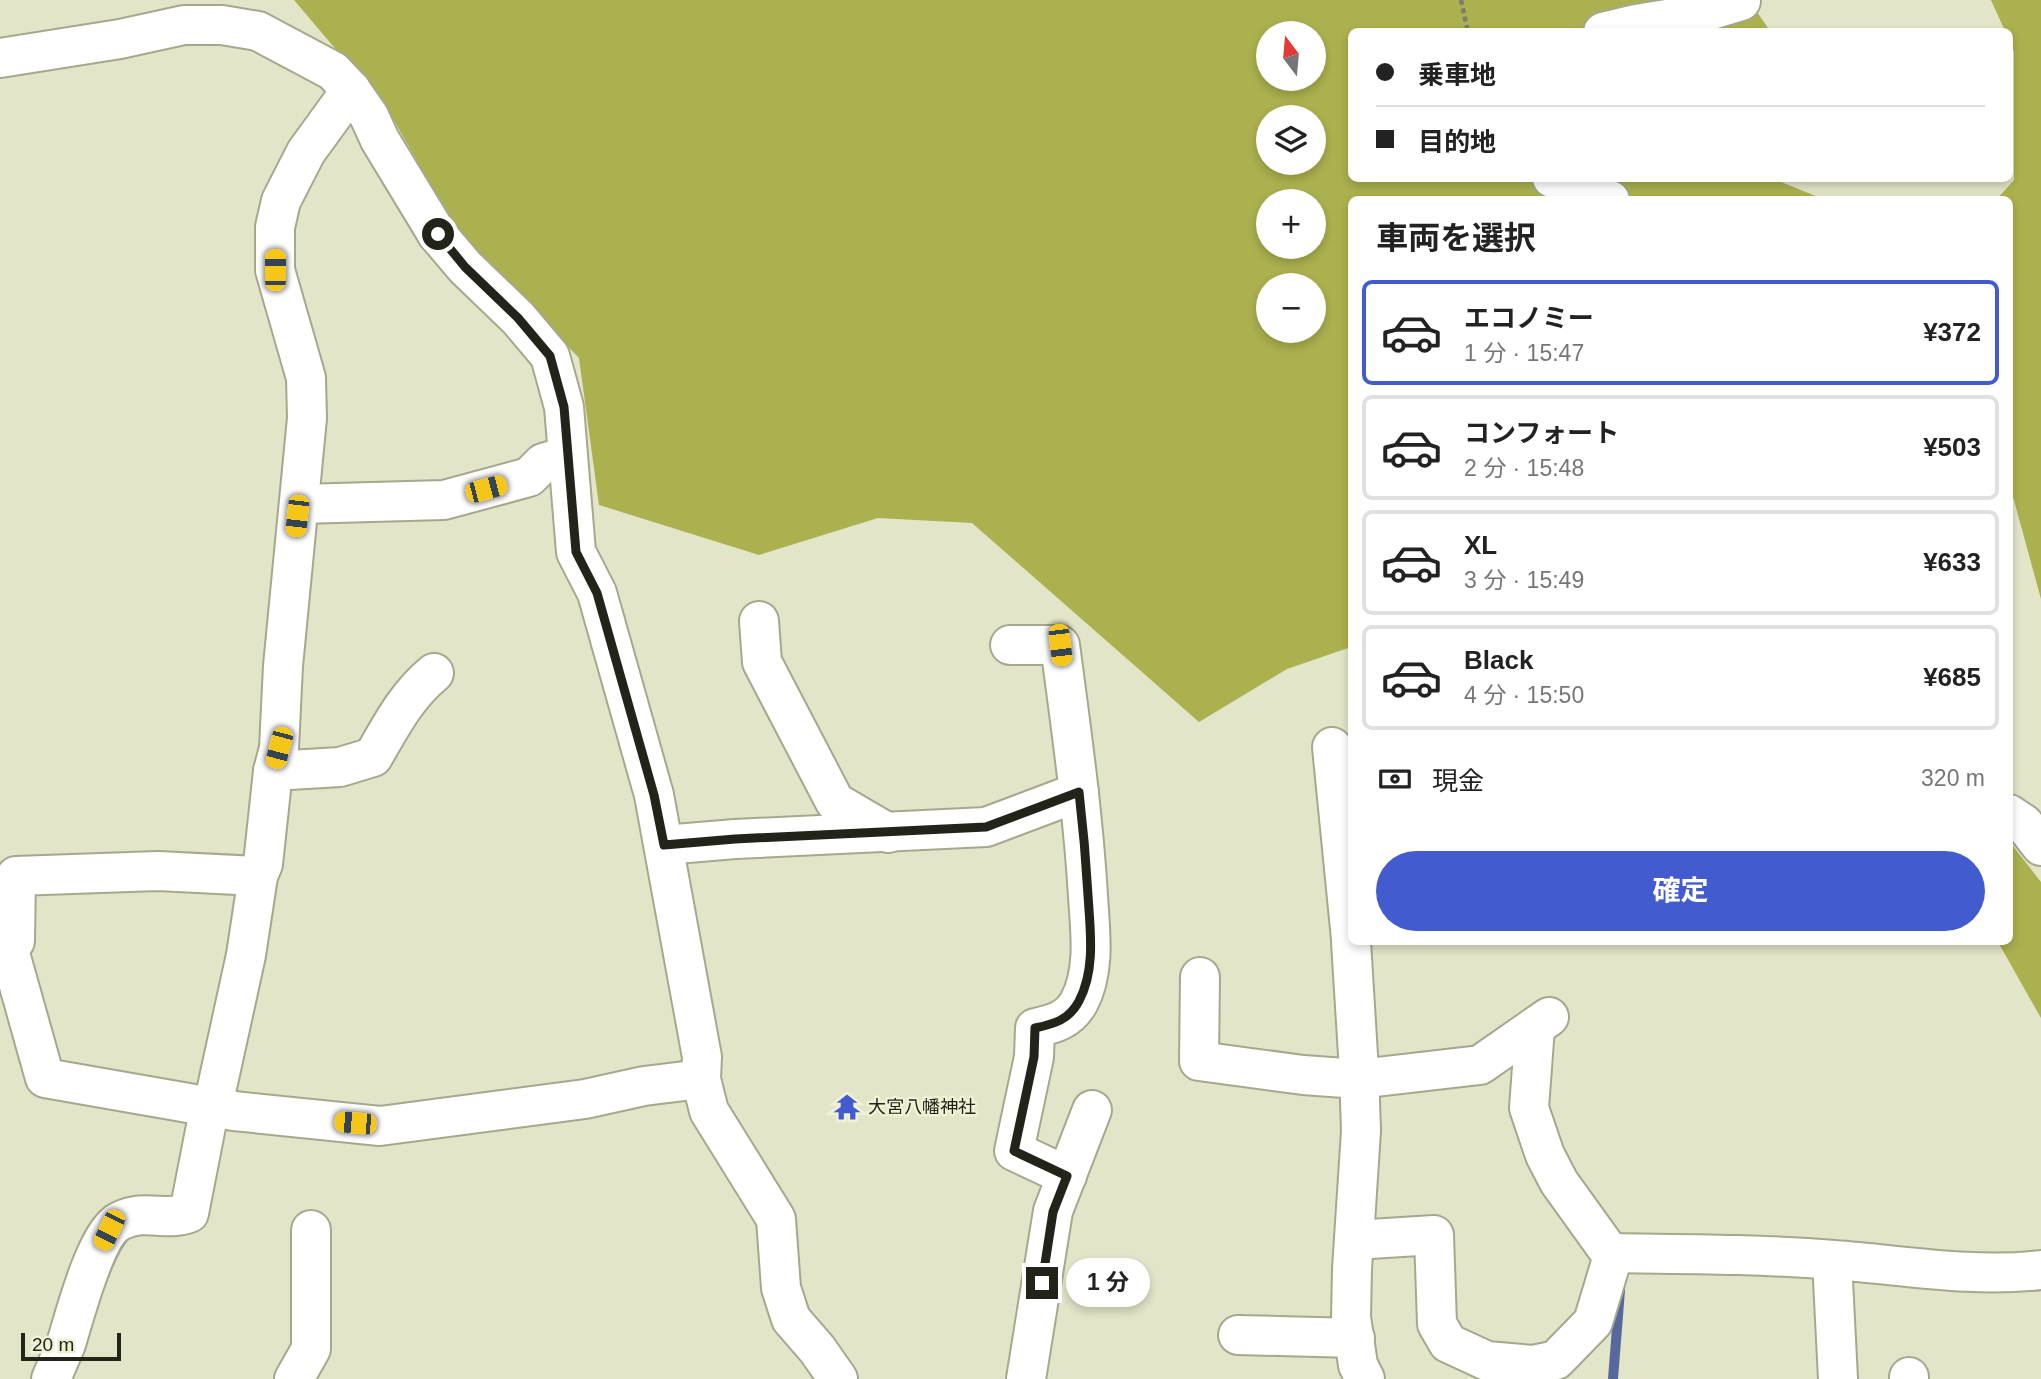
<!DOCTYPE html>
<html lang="ja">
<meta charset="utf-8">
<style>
:root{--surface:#fff;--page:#f6f6f6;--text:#222;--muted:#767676;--line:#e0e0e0;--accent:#425bcf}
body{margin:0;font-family:Arial,"Noto Sans JP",sans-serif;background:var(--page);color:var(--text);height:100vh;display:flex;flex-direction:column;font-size:26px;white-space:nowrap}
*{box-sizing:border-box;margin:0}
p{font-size:23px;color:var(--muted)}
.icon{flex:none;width:38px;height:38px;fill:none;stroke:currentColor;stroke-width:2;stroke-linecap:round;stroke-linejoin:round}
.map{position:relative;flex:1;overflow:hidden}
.panel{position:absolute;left:1348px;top:196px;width:665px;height:749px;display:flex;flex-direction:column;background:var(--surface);border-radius:10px;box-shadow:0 4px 10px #0003}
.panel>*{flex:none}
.top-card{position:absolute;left:1348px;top:28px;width:665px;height:154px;border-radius:10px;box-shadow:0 4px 10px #0003;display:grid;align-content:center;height:154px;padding:0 28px;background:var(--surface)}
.needle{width:46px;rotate:344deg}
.fabs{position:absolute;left:1256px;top:21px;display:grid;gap:14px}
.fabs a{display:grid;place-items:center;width:70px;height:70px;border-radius:50%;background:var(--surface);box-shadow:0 4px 10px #0003;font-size:35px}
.scale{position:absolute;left:21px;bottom:18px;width:100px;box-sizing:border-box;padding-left:7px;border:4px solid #232419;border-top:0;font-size:19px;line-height:24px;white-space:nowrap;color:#232419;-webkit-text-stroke:5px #eff2d5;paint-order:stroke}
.end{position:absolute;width:32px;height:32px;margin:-16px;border:9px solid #232419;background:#fff;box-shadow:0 0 0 4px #fff}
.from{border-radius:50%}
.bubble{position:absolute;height:49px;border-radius:24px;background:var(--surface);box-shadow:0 4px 10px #0003;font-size:23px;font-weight:700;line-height:49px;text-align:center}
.car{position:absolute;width:21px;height:42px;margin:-21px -10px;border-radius:9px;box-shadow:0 0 5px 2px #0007;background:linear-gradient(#f5c518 24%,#345 0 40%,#f5c518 0 76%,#345 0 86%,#f5c518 0)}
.top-card b{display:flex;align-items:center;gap:24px;height:66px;font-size:26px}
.top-card b+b{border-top:2px solid var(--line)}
.top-card i{width:18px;height:18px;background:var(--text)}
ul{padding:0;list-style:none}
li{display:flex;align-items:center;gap:21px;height:105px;margin:0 14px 10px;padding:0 14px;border:4px solid var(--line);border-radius:10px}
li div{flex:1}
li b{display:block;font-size:26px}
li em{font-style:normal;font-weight:700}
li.selected{border-color:var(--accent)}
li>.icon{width:63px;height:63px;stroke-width:1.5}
h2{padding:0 28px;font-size:32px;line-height:84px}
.pay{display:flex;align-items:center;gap:18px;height:77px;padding:0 28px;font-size:26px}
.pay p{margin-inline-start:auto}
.primary-button{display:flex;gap:14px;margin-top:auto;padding:14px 28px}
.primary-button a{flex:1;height:80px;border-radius:42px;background:var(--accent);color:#fff;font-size:28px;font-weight:700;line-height:80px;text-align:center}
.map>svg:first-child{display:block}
</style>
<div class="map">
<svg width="2041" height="1379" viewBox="0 0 2041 1379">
<rect width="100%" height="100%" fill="#e2e5c8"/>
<g fill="#abb14e" fill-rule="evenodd">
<path d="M294,0H1749L1770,31L1351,32V178H1771L1823,199L1351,200V647L1287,669L1199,722L972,523L878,518L759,555L599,505L579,358L462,239L389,112ZM1269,33H1314V79H1269ZM1269,117H1314V163H1269ZM1269,201H1314V247H1269ZM1269,285H1314V331H1269Z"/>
<polygon points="1991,0 2041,0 2041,599 2009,482 2009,200 1997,199 2014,180 2014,52 2009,40 2009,32 2005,31"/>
<polygon points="2009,841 2041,882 2041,1018 1998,942 2009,942"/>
</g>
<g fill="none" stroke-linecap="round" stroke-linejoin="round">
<polyline stroke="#57689d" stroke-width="10" points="1613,1379 1620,1290"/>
<g stroke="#a6a88d" stroke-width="42">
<g id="street">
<polyline points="1603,32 1636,24 1698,14 1741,1"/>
<polyline points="0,58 120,39 184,25 222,25 258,31 333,71 351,90 369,116 380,140 437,234 465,267 518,318 550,356 564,407 576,552 597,593 654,795 702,1057 701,1079 709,1111 776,1219 781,1288 791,1319 817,1349 838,1379"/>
<polyline points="1552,178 1610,200"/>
<polyline points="300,504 444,500 529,477 543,463 567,456"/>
<polyline points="759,621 762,662 835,802 888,833"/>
<path d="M1010,645H1060C1071,728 1083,812 1088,896C1090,930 1096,970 1079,1002C1069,1020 1054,1024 1035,1028L1034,1057L1014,1151L1067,1176"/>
<path d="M273,771L340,767L373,757C391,726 406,696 434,673"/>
<polyline points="2009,814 2024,824 2041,846"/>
<polyline points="664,845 735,839 986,827 1079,792"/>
<polyline points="9,950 45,1078 234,1111 380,1126 585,1099 644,1086 701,1079"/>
<polyline points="0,951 9,950 15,941 16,876 158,871 258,876"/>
<polyline points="1200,977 1199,1061 1303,1075 1359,1079 1480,1065 1549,1017"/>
<polyline points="1354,1240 1434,1235 1437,1324 1448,1343 1487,1361 1533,1365 1556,1360 1593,1322 1612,1259 1610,1253 1559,1182 1545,1155 1529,1108 1535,1027"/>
<path d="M1610,1253C1685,1254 1759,1254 1834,1260C1903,1265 1972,1278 2041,1270"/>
<polyline points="1832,1260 1838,1379"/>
<polyline points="1238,1335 1355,1338"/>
<polyline points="1909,1377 1909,1379"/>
<path d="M51,1379C56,1367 61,1356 66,1344C74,1318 96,1232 120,1221C146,1208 164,1222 189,1213L207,1121L216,1092L246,955L258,876L263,864L273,771L279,748L283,666L307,418L306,378L275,270V227L281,201L306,152L351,90"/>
<polyline points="294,1379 311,1349 311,1230"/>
<polyline points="1026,1379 1053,1211 1092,1110"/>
</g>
</g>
<g stroke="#a6a88d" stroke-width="42">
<g id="secondary">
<polyline points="1332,747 1351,939"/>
<polyline points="1351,942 1359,1071 1361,1131 1352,1269 1351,1317 1358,1365 1365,1379"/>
</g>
</g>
<polyline stroke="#7c7e6a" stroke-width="4.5" stroke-dasharray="5 3.5" stroke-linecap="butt" points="1461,0 1468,32"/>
<use href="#street" stroke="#fff" stroke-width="38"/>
<use href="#secondary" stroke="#fff" stroke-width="38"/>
</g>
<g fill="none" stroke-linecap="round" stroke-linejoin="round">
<path stroke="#232419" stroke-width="9" d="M438,234L465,267L518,318L550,356L564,407L576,552L597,593L654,795L664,845L735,839L986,827L1079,792C1083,826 1086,860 1088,895C1090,929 1096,969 1079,1001C1069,1020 1054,1024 1035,1028L1034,1057L1014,1151L1067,1176L1053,1212L1042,1283"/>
</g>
<defs>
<g id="temple-bare" transform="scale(2.1)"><path d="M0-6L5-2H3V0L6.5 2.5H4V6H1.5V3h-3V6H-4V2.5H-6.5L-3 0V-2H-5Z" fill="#425bcf" stroke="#eff2d5" stroke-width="2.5" paint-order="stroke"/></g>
</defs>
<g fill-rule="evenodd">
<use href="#temple-bare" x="847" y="1107"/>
</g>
<g text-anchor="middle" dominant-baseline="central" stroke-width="5" stroke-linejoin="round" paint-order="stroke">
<g font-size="18" fill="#232419" stroke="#eff2d5" text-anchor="start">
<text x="868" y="1107">大宮八幡神社</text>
</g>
</g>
</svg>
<div class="fabs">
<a><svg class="needle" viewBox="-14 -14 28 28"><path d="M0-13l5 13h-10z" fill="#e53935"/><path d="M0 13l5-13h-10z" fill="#767676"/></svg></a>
<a><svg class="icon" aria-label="layers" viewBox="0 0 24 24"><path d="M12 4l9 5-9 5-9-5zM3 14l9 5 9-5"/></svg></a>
<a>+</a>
<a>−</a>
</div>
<div class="scale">20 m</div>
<i class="end from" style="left:438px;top:234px"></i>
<i class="end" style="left:1042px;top:1283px"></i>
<div class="bubble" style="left:1066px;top:1258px;width:84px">1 分</div>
<i class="car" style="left:275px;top:270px;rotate:0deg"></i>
<i class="car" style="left:486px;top:489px;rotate:75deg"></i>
<i class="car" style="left:297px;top:516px;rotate:186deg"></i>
<i class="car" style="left:1060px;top:645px;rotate:173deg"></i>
<i class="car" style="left:279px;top:748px;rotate:195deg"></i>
<i class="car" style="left:355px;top:1123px;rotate:275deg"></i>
<i class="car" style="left:109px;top:1230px;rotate:206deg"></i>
<div class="top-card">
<b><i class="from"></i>乗車地</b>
<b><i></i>目的地</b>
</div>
<section class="panel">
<h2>車両を選択</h2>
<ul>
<li class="selected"><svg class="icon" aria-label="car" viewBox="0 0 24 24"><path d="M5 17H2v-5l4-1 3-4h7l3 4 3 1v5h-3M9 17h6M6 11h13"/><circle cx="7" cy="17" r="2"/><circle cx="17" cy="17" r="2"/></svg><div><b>エコノミー</b><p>1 分 · 15:47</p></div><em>¥372</em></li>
<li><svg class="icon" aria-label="car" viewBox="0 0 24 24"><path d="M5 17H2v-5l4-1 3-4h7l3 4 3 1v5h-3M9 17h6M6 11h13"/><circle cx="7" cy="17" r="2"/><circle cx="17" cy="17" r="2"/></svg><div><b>コンフォート</b><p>2 分 · 15:48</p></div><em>¥503</em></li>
<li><svg class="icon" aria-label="car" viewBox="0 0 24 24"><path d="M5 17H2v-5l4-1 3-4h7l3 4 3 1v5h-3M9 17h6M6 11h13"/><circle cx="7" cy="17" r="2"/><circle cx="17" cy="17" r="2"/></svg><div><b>XL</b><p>3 分 · 15:49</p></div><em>¥633</em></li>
<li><svg class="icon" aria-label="car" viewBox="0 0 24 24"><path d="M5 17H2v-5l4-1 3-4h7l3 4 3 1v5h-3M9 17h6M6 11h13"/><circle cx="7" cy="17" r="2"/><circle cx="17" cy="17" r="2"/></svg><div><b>Black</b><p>4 分 · 15:50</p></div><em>¥685</em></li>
</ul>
<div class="pay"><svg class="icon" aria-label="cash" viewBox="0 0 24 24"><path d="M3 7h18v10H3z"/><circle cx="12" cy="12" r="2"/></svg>現金<p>320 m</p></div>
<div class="primary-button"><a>確定</a></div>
</section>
</div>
